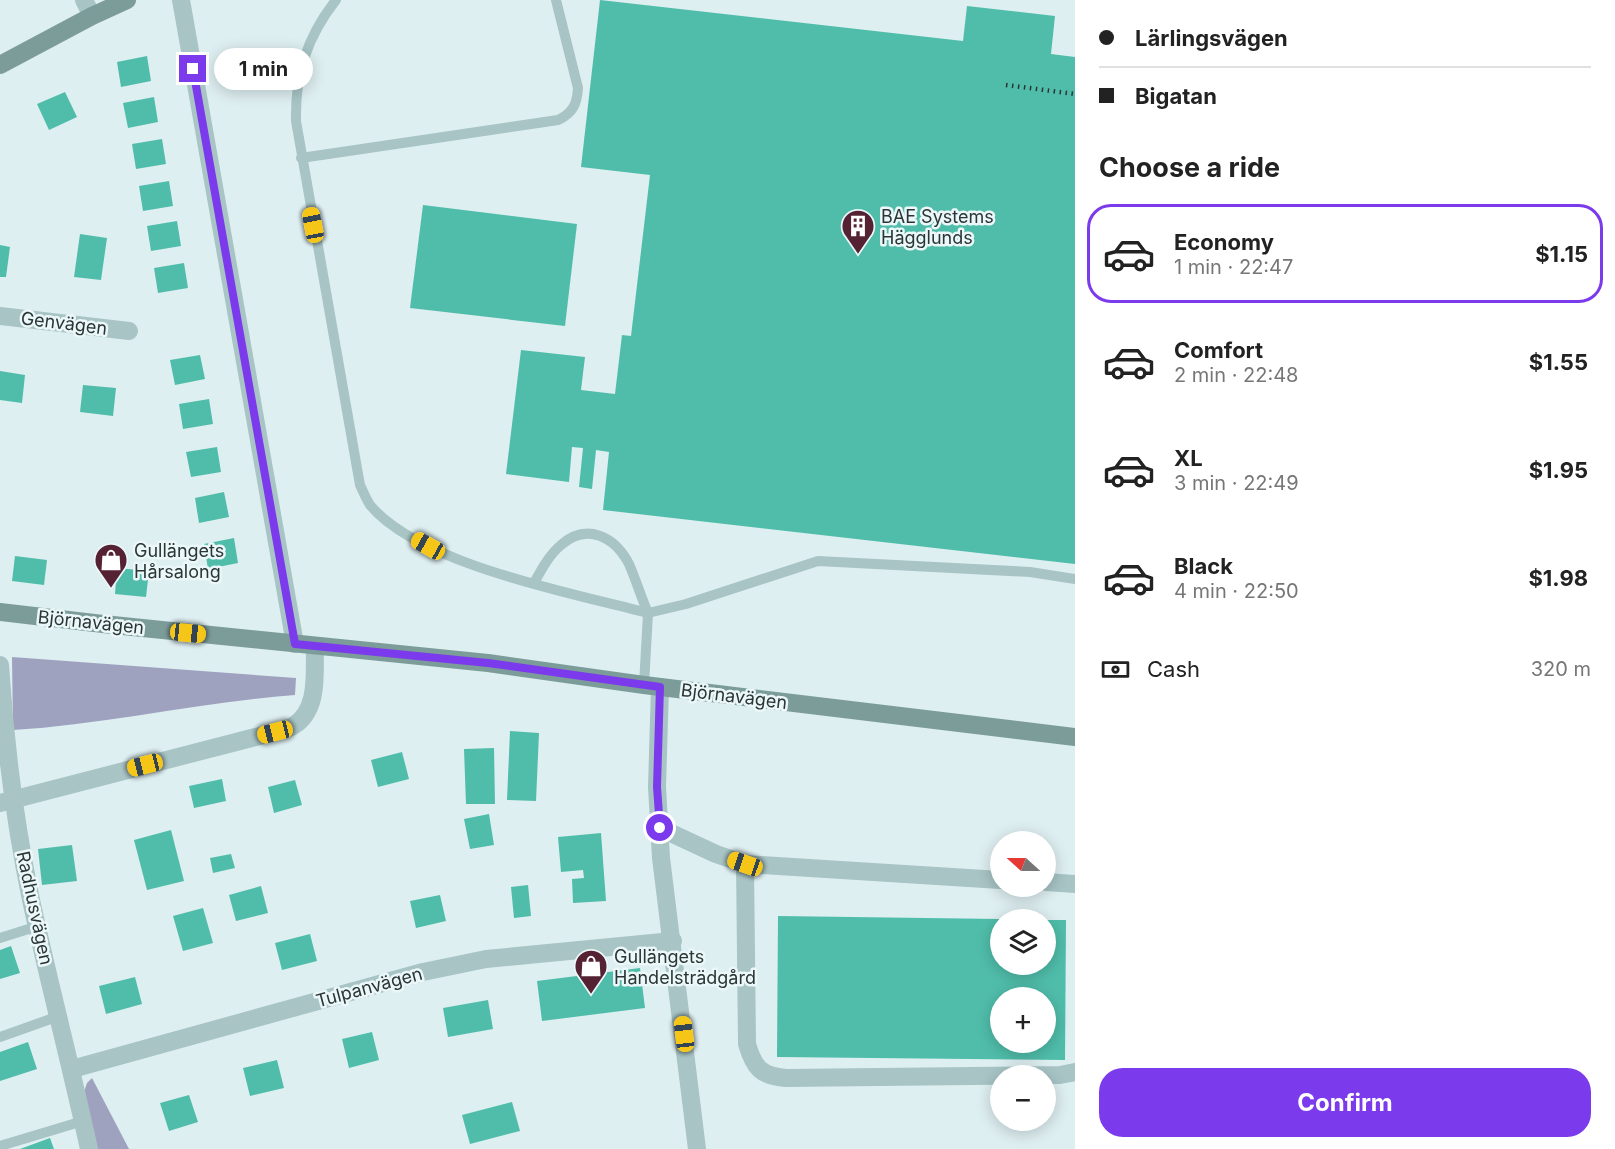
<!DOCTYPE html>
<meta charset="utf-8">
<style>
:root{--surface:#fff;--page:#f2f2f2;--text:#222;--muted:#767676;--line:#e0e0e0;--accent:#7c3aed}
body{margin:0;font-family:Inter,sans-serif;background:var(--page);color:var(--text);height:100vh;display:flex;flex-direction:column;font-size:22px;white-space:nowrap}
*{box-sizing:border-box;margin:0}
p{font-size:20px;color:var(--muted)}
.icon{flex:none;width:33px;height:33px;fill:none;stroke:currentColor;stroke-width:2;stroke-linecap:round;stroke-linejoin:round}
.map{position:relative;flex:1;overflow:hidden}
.details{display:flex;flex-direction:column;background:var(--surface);width:540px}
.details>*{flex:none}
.guide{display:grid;align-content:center;height:132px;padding:0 24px;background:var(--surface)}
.needle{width:39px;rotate:291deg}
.buttons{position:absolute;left:990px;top:831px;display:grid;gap:12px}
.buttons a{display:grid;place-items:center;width:66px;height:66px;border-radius:50%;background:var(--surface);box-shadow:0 3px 15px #0003;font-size:30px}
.end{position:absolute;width:27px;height:27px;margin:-14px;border:8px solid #7c3aed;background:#fff;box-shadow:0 0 0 3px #fff}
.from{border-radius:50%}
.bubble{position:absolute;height:42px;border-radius:21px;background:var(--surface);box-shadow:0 3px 15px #0003;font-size:20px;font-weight:700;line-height:42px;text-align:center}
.car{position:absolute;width:18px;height:36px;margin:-18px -9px;border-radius:8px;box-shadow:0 0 4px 2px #0007;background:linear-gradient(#f5c518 24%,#345 0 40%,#f5c518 0 76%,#345 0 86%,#f5c518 0)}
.guide b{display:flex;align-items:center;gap:21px;height:57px;font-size:22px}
.guide b+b{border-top:2px solid var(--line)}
.guide i{width:15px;height:15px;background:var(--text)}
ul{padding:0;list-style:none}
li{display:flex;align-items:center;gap:18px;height:99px;margin:0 12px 9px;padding:0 12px;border:3px solid transparent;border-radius:24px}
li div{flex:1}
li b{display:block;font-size:22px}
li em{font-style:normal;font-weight:700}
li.on{border-color:var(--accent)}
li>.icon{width:54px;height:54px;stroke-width:1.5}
h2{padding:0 24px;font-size:27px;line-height:72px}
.pay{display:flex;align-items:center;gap:15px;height:66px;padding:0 24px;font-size:22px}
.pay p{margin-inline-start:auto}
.cta{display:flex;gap:12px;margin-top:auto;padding:12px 24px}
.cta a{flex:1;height:69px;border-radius:24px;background:var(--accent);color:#fff;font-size:24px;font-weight:700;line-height:69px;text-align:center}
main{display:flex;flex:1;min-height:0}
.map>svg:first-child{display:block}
</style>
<main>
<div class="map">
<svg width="1075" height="1149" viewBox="0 0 1075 1149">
<rect width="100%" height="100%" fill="#deeff1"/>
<g fill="#9fa2bf">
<path d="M12,657L296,678L295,695C200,702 108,724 13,730Z"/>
<polygon points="92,1078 129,1149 96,1149 84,1092 87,1083"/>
</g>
<g fill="#50bdaa" fill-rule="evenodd">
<polygon points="600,0 963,41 967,6 1055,16 1051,54 1075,57 1075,564 603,510 609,452 596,450 592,489 579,487 583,448 572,447 569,482 506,474 521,350 585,357 581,390 615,394 622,335 631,336 650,175 581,167"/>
<polygon points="147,56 151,81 121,87 117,62"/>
<polygon points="65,92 77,117 49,130 37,104"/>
<polygon points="154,97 158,122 128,128 123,103"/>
<polygon points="162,139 166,164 136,169 132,144"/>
<polygon points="169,181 173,206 143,211 139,186"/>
<polygon points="423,205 577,224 565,326 410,308"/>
<polygon points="177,221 181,246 151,251 147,226"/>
<polygon points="80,234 107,238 101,280 74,277"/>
<polygon points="0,245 10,247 6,277 0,277"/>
<polygon points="184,263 188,288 158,293 154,268"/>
<polygon points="200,355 205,379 175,385 170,360"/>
<polygon points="0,371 25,375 22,403 0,400"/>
<polygon points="83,385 116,388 113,416 80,412"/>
<polygon points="209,399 213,424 183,429 179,404"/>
<polygon points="217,447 221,472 191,477 186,452"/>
<polygon points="224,492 229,517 199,523 195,498"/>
<polygon points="234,538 238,563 208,569 204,544"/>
<polygon points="15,556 47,560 44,585 12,581"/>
<polygon points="117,568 149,571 146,597 115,594"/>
<polygon points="510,731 539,733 536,801 507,800"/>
<polygon points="494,748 495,804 466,804 464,749"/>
<polygon points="402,752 409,779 378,787 371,760"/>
<polygon points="222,779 226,801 194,808 189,786"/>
<polygon points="295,780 302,805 274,813 268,787"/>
<polygon points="489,814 494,845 470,849 464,819"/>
<polygon points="171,830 184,881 147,890 134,840"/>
<polygon points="601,833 606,901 573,903 572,879 584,878 583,870 561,872 558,837"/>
<polygon points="72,845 77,881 42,885 38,849"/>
<polygon points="231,854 235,868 213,873 210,858"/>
<polygon points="528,885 531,916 514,918 511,887"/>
<polygon points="261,886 268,913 236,921 229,895"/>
<polygon points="440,895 446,921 416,928 410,901"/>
<polygon points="203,908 213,943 183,951 173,916"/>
<path d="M778,916L1000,919V964H1046V920H1066L1065,1060L777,1057ZM1000,998H1046V1042H1000Z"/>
<polygon points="310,934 317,961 282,970 275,943"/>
<polygon points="11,946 20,973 0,979 0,950"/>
<polygon points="640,968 645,1008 542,1021 537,981"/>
<polygon points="135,977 142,1004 106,1014 99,986"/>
<polygon points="488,1000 493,1029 448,1037 443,1008"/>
<polygon points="372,1032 379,1060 349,1068 342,1039"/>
<polygon points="28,1042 37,1069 0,1081 0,1052"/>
<polygon points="277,1060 284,1088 250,1096 243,1068"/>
<polygon points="189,1095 198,1122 169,1131 160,1103"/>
<polygon points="512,1102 520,1131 470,1144 462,1115"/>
<polygon points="50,1138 54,1149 20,1149"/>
</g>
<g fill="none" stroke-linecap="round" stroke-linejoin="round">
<g stroke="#a8c4c5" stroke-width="10">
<path d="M336,0C307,37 295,74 296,121L360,485C363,491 366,499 370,505C420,565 573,593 648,613L644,685"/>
<path d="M301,158L558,120C573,113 577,104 578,88L556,0"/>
<path d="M534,583C541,570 549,555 561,545C587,522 615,537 629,564C636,580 641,597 648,613L686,604L818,561L1030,572L1075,579"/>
<polyline points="0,938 38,926"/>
<polyline points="0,1037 59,1016"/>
<polyline points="0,1146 83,1121"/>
</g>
<g stroke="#a8c4c5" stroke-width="18">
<polyline points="84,0 92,16"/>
<polyline points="181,0 295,644"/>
<polyline points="0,316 129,331"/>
<path d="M0,665C5,743 15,823 31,900C49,983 71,1066 89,1149"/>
<polyline points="660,687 657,787 661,858 697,1149"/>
<path d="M0,803L275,732C281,730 288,729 293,726C320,710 314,671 315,646"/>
<polyline points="660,828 716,854 745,864 1000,880"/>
<path d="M745,864L747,1044C754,1068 761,1076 786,1078L1060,1075L1075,1072"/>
<polyline points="1046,882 1075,884"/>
<polyline points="72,1069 423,972 486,959 673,941"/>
</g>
<g stroke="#7c9c9a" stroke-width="18">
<polyline points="0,65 92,16 127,0"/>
<polyline points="0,612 103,624 488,663 644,685 1075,737"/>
</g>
<polyline stroke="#2a3635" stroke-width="4.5" stroke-dasharray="1.5 4.5" stroke-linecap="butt" points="1006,85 1075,94"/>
</g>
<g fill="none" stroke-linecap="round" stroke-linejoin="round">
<polyline stroke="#7c3aed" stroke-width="8" points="193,69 295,644 488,663 660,687 657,787 660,828"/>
</g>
<defs>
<g id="building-pin" transform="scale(1.725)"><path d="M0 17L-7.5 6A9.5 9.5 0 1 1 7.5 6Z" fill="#552234" stroke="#ebf7f9"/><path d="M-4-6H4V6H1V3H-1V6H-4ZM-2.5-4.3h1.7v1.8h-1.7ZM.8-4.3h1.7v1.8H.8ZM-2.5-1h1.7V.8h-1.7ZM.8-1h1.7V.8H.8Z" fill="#fff"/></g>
<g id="shop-pin" transform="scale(1.725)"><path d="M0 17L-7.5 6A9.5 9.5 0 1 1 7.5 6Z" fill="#552234" stroke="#ebf7f9"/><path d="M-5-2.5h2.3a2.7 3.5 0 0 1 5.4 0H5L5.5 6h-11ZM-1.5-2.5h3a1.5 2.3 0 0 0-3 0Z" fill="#fff"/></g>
</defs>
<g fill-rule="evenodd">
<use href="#building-pin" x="858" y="226"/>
<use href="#shop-pin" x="111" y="560"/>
<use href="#shop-pin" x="591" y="966"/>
</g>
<g text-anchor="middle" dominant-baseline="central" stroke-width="5" stroke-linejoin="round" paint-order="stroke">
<g font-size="18" fill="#2a3635" stroke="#ebf7f9" text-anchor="start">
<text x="881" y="216">BAE Systems<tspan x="881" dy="21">Hägglunds</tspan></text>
<text x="134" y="550">Gullängets<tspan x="134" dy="21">Hårsalong</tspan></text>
<text x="614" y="956">Gullängets<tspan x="614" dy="21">Handelsträdgård</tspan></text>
</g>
<g font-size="18" fill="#2a3635" stroke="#ebf7f9">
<text transform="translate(64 323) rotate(7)">Genvägen</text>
<text transform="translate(91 622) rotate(6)">Björnavägen</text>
<text transform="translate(734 696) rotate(7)">Björnavägen</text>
<text transform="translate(35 908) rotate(78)">Radhusvägen</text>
<text transform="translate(369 987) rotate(-15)">Tulpanvägen</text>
</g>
</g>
</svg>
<div class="buttons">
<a><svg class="needle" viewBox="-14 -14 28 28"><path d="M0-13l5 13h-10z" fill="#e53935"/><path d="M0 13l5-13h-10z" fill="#767676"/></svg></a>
<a><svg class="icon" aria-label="layers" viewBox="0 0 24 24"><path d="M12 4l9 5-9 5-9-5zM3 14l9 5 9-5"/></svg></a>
<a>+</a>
<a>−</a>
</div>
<i class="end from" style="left:660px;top:828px"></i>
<i class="end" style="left:193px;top:69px"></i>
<div class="bubble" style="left:214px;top:48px;width:99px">1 min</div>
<i class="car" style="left:313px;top:225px;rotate:349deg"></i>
<i class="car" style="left:428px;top:546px;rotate:299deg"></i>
<i class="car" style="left:188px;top:633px;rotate:96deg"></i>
<i class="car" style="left:275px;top:732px;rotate:256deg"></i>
<i class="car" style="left:145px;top:765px;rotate:256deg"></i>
<i class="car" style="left:745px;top:864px;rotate:289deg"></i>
<i class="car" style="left:684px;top:1034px;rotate:353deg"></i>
</div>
<section class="details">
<div class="guide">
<b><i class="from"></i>Lärlingsvägen</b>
<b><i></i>Bigatan</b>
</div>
<h2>Choose a ride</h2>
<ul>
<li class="on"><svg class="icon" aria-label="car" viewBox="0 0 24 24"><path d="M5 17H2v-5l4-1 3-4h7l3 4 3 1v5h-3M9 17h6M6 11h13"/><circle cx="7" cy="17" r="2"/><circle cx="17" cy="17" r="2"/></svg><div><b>Economy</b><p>1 min · 22:47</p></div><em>$1.15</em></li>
<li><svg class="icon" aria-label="car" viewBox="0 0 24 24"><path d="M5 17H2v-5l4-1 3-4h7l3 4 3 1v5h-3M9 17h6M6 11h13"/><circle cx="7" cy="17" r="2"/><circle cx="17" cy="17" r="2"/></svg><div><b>Comfort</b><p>2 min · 22:48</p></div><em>$1.55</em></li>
<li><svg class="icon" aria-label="car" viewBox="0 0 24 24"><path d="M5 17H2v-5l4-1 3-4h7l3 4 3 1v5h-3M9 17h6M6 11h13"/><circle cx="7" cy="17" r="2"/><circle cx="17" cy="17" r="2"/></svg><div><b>XL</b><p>3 min · 22:49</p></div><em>$1.95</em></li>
<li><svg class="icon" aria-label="car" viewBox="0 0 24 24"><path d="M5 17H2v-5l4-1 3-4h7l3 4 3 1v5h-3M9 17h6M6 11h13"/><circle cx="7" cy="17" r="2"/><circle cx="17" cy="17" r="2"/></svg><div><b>Black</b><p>4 min · 22:50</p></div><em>$1.98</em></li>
</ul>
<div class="pay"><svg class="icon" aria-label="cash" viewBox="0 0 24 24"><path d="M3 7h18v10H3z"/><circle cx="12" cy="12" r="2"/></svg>Cash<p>320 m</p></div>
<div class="cta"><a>Confirm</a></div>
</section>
</main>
